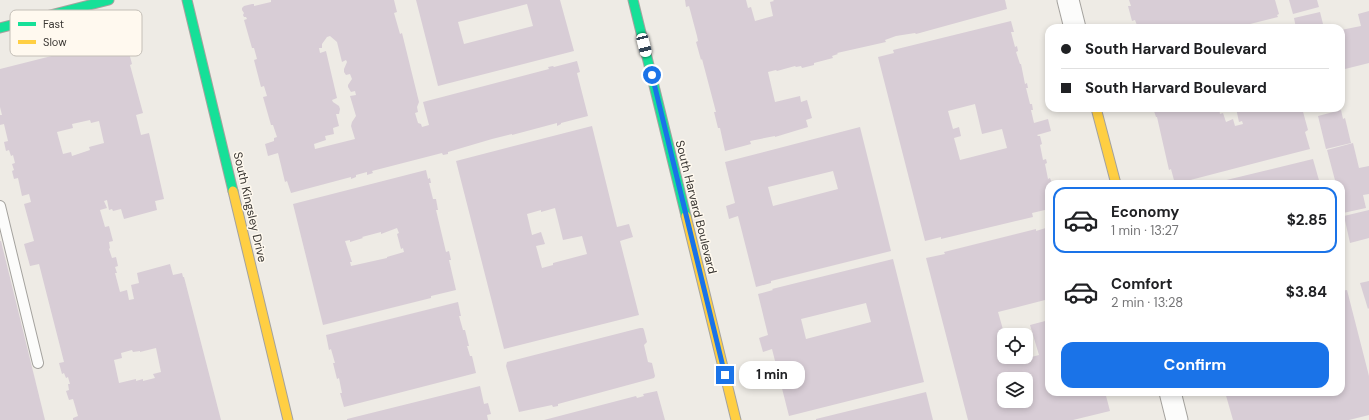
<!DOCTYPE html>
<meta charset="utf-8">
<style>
:root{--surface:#fff;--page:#f6f6f6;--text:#202124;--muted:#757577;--line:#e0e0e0;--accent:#1a73e8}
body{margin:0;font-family:"DM Sans",sans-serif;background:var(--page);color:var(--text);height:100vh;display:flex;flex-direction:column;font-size:15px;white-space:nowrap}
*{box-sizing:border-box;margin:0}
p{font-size:13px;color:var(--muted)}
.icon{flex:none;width:22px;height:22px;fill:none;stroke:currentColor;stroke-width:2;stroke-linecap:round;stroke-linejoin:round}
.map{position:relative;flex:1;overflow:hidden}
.side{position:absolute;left:1045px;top:180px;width:300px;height:216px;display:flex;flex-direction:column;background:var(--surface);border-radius:12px;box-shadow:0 2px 6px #0003}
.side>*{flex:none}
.top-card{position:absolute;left:1045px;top:24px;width:300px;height:88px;border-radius:12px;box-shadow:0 2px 6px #0003;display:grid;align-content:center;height:88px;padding:0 16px;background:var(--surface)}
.buttons{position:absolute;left:997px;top:328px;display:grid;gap:8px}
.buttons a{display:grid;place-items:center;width:36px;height:36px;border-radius:8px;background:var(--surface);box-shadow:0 2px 6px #0003;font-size:20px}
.end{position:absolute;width:18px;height:18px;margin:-9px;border:5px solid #1a73e8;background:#fff;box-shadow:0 0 0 2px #fff}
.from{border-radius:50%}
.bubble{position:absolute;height:28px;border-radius:12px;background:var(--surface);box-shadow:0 2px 6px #0003;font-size:13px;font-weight:700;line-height:28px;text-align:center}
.car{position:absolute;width:12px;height:24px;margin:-12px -6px;border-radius:5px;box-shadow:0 0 3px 1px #0007;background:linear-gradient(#fff 24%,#345 0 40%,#fff 0 76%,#345 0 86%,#fff 0)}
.top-card b{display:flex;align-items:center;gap:14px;height:38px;font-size:15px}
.top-card b+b{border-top:1px solid var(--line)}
.top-card i{width:10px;height:10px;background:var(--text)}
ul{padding:7px 0 0;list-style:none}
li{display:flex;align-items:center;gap:12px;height:66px;margin:0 8px 6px;padding:0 8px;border:2px solid transparent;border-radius:12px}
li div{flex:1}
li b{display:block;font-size:15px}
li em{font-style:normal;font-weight:700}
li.on{border-color:var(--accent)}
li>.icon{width:36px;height:36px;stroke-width:1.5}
.button{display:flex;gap:8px;margin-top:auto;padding:8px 16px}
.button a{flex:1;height:46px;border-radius:12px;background:var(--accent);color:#fff;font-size:16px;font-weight:700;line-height:46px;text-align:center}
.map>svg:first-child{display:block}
</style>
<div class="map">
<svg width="1369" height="420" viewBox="0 0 1369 420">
<rect width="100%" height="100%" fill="#eeebe5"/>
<g fill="#d8cdd6" fill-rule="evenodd">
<path d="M271,0H394L397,12L394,13L400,34L402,33L419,102L417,107L418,112L415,113L418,123L421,124L422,127L429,125L423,102L549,69L548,67L553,66L554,67L577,61L580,72L577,73L588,116L561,123V124L557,126V123L512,135V134L492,139L448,152V154L443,155L442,153L372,171L373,173L367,175V172L356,175V177L351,179V177L291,193L287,181L285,182L278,153L268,156L265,144L274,141V138L277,137L273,125H271L263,97L267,96L264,86L261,87L254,60L257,59L254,48H252L244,20L247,19L246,17H244L243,15L244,13L242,10V8L244,6L252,4H254V6L271,2ZM330,36L337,42L342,62L346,60L347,62L344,69V72L346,75L350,74L352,79L348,85V87L351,92L355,91L356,95L350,96L356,116L352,122L351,126L355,139L315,149L314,144L326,140L325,136L334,134L333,128L339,126L336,114H339L340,109L339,106L333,102L332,100L337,98L326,51L320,53L319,48H322V44L327,37Z"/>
<path d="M416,0H560L574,51L438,86ZM527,4L533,26L464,44L458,22Z"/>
<polygon points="685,0 746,0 748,8 751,7 755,21 773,16 770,2 774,1 773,0 1005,0 1007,9 916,34 915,33 896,36 885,40 886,42 837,53 838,54 832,56 833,58 814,63 814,65 802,68 801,66 796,67 795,66 777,71 776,70 768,72 775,102 800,96 801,102 807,100 812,118 806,120 808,127 775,137 775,136 750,141 751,144 725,151 720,128 718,128 714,112 716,112 702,59 701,60 696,42 698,41 697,36 689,6 686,7"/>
<polygon points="1129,0 1275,0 1279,14 1277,15 1278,17 1234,28 1138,28 1135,20 1132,21 1128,6 1131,6"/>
<polygon points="1289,0 1317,0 1319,7 1293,14"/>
<polygon points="1369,11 1369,63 1341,70 1341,30 1361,26 1358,14"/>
<polygon points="1320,12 1324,28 1296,28 1294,18"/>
<path d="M1011,21L1014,32H1011L1015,47L1017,46L1018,51L1016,52L1020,64H1021L1025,84L1027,83L1028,88H1026L1030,104H1032L1033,110H1031L1034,123L1048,119L1051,131L1037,135L1038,136H1040L1042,144L1040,145L1043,160L1046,159L1047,163L1045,164L1048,179L1050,178L1052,183L1049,184V209L1032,213L1033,217L941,239V237L925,241L878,57L894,53L893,50ZM975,104L982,134L1002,129L1007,148L960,160L954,138L961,136L959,127L953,129L948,111Z"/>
<path d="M123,38L126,49H128L132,64L130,65L143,113L136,115L141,135L149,133L164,199L155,201L157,210L124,219L121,209L113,211L112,209L109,210L107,200L104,201L107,208L100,210L105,227L109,226L113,241L109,242L110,248L109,249L112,258L116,257L118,266L115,267L117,273H115L120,292L127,290L129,300L134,299L131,285L139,283L137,273L170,264L173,275L182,273L183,277H184L221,420H73V418L78,416L73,399L69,400L66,391L69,390L68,384H70L68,377L66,378L64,373L62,374L59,363L64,362L39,264L30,266L24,244L34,241L24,204L31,202L29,194L22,196L18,178L14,179L12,171L14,170L12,164L15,163L13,155L11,156L9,150L6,151L4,142L8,141L4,124L0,125V115H2L0,107V69ZM90,120L91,123L99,121L104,143L89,147L90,150L72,156L71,152L63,154L57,132L73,128L72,124ZM156,348L161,372L153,374L155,378L143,381V379L136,381V379L119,383L114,360L122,358L121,353L132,350L133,352L140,351V352Z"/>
<polygon points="1153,108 1219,108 1220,114 1223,113 1226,122 1233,119 1235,126 1243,124 1242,121 1239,122 1236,108 1302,108 1308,130 1305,132 1310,149 1175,184 1171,169 1169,170 1157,117 1156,117"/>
<polygon points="1341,110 1343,119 1345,118 1351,143 1326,149 1318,116"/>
<path d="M592,126L617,227L629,224L633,237L620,241L639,315L504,349L456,161ZM555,208L563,240L582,236L587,254L553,263V265L542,268L536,246L545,244L541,232L532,235L527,214L541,210V212Z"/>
<path d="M860,127L891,251L771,281V283L756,287L738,216L729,219L726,206L735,203L725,162ZM833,171L838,189L773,206L768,187Z"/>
<polygon points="1353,143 1359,168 1369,166 1369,194 1363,195 1366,208 1343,213 1341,206 1341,184 1336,184 1327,150"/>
<polygon points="1313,159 1320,184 1214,184 1214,183"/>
<path d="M426,170L428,179L430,178L431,183H429L433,199H436L438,210H436L446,252L449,251L451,260H449L456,290L431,296V298L323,325L293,204ZM397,228L399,233L397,234L401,249L403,248L404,252L387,257V258L351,266L350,262H352L345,241L350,240V242L363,238L362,237L381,232V234Z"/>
<polygon points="1369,210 1369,238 1350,243 1344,216"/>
<path d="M1049,227V313L1045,300L998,312L1004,333L1012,331L1013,335H1004V357H1010L1012,362L1039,355L1030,325L1049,320V392H1105L1110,411L1073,420H968L926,258L945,254L944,252L1036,229V231ZM1004,379H1026V401H1004Z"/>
<polygon points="0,241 1,241 45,420 0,420"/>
<path d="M893,259L924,382L789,416L772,349L763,352L759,338L768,335L758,294L773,290L772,289ZM866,303L871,322L806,339L801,319Z"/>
<polygon points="1369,281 1369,308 1368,309 1360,283"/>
<polygon points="1347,290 1369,376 1369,415 1349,420 1233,420 1225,392 1341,392 1341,291"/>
<polygon points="458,302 461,316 459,316 463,330 465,330 469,346 467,346 470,356 472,356 476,373 344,407 340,393 342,393 339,378 337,379 333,363 335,363 331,349 329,350 326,335"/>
<polygon points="640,328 643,328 644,330 647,342 644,345 648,362 652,363 655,376 654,378 558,404 558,406 553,407 552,405 519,412 506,366 507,362"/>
<polygon points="480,386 484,404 488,403 491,414 487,415 488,420 347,420 347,419"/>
<polygon points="657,391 665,420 544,420 636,396 637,398 644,396 643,394"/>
<polygon points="926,392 933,420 816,420 816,419"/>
</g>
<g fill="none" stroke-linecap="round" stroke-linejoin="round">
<g stroke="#a4a29e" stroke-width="12">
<polyline id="lane" points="0,206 38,363"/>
</g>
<g stroke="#a4a29e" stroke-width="23">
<g id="street">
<polyline points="1068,0 1075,28"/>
<polyline points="1170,392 1177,420"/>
</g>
</g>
<g stroke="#a4a29e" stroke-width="11">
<g id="fast">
<polyline points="187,0 233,191"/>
<polyline points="633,0 686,216"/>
<polyline points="0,28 109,0"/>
</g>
</g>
<g stroke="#a4a29e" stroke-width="11">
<g id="slow">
<polyline points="1096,108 1116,184"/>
<polyline points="233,191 288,420"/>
<polyline points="686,216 736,420"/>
</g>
</g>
<use href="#lane" stroke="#fcfcfb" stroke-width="10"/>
<use href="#street" stroke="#fcfcfb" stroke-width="21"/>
<use href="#fast" stroke="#16e098" stroke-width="9"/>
<use href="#slow" stroke="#ffcf43" stroke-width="9"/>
</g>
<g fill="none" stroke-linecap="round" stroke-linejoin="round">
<polyline stroke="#1a73e8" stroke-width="5" points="652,75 725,375"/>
</g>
<g text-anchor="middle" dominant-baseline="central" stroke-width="3" stroke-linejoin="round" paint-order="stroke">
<g font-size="12" fill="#3b3834" stroke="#fff9ef">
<text transform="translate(250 207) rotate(77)">South Kingsley Drive</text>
<text transform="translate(696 207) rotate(76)">South Harvard Boulevard</text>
</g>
</g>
<rect x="10" y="10" width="132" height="46" rx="6" fill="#fff9ef" stroke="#c4bfb7" stroke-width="1"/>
<rect x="18" y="22" width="18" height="4" fill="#16e098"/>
<rect x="18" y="40" width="18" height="4" fill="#ffcf43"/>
<g font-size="11" fill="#3b3834">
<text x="43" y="28">Fast</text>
<text x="43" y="46">Slow</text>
</g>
</svg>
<div class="buttons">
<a><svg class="icon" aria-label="locate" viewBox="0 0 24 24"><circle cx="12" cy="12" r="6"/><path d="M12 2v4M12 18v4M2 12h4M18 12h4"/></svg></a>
<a><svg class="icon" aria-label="layers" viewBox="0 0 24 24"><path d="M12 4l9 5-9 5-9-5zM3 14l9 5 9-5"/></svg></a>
</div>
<i class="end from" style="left:652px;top:75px"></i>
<i class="end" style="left:725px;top:375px"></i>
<div class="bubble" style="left:739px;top:361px;width:66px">1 min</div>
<i class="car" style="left:644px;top:45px;rotate:166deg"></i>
<div class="top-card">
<b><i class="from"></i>South Harvard Boulevard</b>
<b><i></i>South Harvard Boulevard</b>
</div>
<section class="side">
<ul>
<li class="on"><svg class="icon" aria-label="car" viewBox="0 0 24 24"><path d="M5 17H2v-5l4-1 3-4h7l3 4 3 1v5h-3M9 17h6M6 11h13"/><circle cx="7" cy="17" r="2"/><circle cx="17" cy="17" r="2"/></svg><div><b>Economy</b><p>1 min · 13:27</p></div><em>$2.85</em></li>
<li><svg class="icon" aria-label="car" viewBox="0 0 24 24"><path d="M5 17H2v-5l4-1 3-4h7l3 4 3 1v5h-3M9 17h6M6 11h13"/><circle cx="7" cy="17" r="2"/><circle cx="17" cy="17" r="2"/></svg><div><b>Comfort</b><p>2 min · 13:28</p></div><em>$3.84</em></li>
</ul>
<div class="button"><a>Confirm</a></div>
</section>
</div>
